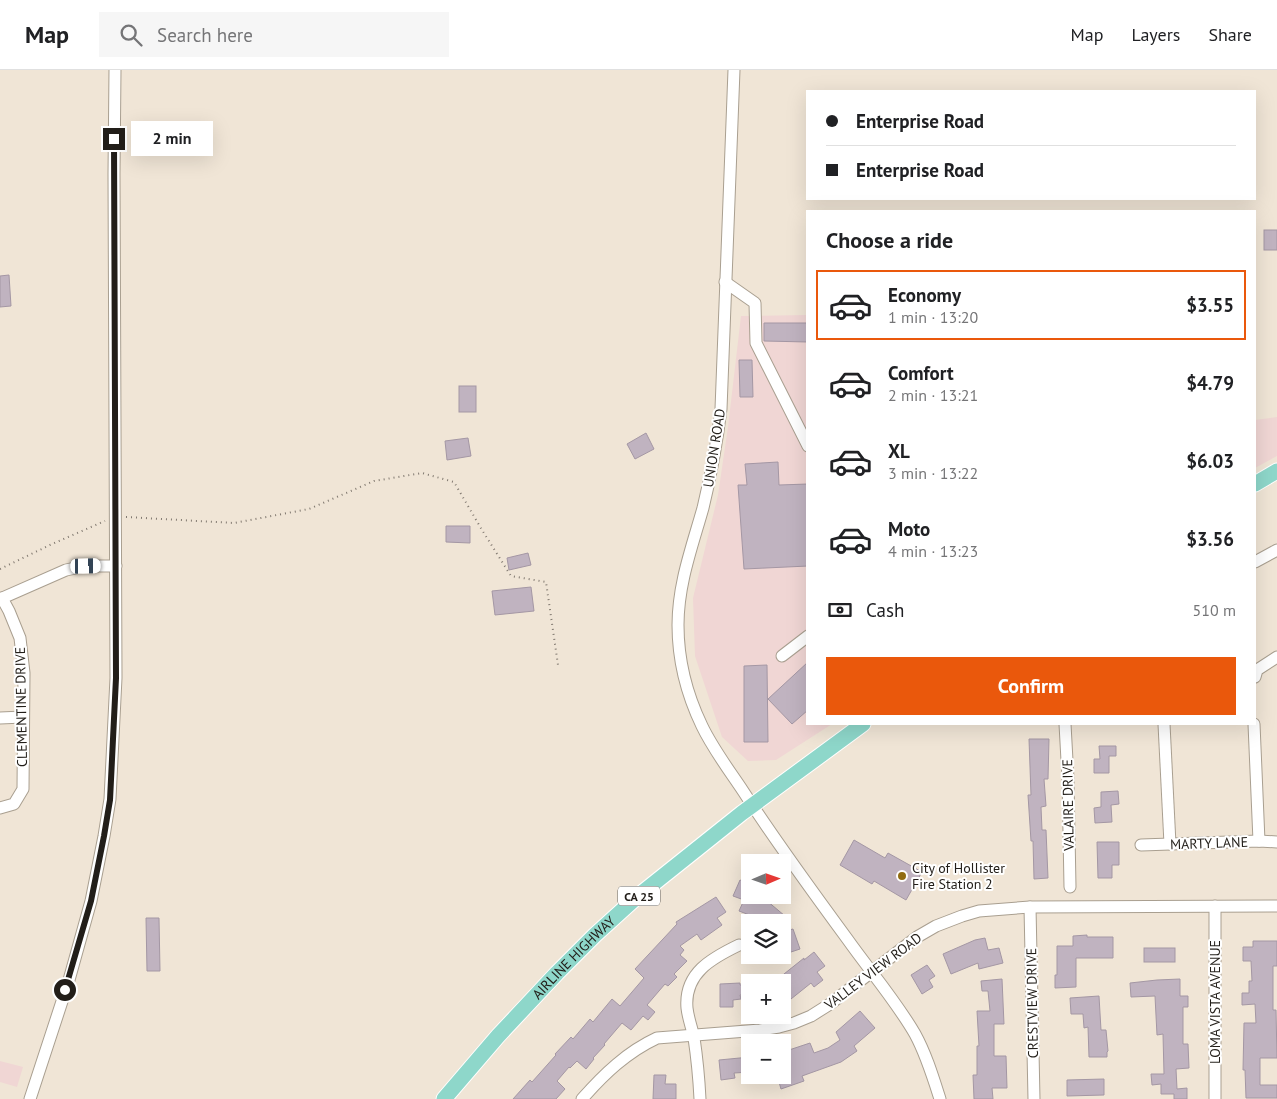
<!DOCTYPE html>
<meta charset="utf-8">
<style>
:root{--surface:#fff;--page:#f6f6f6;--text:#202124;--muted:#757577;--line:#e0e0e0;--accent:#ea580c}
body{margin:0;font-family:"PT Sans",sans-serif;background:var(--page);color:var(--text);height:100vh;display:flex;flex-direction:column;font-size:19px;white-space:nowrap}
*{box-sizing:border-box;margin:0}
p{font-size:16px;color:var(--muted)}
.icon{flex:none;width:28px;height:28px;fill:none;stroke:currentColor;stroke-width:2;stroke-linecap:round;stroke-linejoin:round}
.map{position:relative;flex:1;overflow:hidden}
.sheet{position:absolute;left:806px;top:140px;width:450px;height:515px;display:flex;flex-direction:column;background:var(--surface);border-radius:0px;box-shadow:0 5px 20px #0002}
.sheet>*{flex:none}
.hud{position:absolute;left:806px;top:20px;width:450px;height:110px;border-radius:0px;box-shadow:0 5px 20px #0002;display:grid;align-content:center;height:110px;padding:0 20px;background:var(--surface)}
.needle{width:32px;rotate:88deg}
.fabs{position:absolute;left:741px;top:784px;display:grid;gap:10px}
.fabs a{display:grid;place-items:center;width:50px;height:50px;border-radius:0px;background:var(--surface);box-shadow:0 5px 20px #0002;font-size:25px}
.end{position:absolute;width:22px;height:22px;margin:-11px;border:6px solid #221e19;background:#fff;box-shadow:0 0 0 2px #fff}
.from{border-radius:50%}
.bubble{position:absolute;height:35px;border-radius:0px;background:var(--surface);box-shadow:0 5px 20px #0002;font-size:16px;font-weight:600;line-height:35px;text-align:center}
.car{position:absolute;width:15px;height:30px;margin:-15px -8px;border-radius:6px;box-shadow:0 0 4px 1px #0007;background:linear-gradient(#fff 24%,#345 0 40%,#fff 0 76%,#345 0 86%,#fff 0)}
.hud b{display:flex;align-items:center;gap:18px;height:48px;font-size:19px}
.hud b+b{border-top:1px solid var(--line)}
.hud i{width:12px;height:12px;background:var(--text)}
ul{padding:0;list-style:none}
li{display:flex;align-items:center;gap:15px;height:70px;margin:0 10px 8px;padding:0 10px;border:2px solid transparent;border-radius:0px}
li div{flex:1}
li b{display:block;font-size:19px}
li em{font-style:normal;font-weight:600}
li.selected{border-color:var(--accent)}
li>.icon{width:45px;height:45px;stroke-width:1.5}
h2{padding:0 20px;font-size:22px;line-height:60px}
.pay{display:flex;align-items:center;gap:12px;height:55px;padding:0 20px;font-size:19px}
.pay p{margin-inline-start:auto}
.cta{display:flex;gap:10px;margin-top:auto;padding:10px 20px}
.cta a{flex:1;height:58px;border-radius:0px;background:var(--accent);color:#fff;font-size:20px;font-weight:600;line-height:58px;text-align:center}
header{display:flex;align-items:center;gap:30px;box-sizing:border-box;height:70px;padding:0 25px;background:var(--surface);border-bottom:1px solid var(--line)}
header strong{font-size:24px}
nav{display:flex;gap:28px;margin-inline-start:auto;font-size:18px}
.search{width:350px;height:45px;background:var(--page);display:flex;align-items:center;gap:12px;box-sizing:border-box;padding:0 18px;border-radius:0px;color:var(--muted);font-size:19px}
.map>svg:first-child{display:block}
</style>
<header>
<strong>Map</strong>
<div class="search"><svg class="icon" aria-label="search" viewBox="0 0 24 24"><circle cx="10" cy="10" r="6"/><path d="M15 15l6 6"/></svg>Search here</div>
<nav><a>Map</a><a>Layers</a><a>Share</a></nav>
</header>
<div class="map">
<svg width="1277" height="1029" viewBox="0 0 1277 1029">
<rect width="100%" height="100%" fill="#f0e5d6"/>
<g fill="#f0d6d4">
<polygon points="807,245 808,654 832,654 776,690 748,691 722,667 695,586 693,528 718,425 728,357 741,246"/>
<polygon points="1277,347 1277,386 1255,398 1255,350"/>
<polygon points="0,991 23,997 17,1017 0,1012"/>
</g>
<g fill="#c0b3c0" stroke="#a497a4">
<rect x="1264" y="160" width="13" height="20"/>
<polygon points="9,205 11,236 0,237 0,206"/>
<polygon points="764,253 808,253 808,272 764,271"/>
<polygon points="739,290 752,290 753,327 740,327"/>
<rect x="459" y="316" width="17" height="26"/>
<polygon points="646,363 654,379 635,389 627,374"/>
<polygon points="468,368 471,386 447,390 445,371"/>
<polygon points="778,392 779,415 808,414 808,496 744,499 738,415 747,415 745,394"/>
<polygon points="446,456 470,456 470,473 446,472"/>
<polygon points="528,483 531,495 509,500 507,488"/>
<polygon points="531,517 534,541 495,545 492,521"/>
<polygon points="808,592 808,640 792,654 768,629"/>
<polygon points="767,595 768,672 744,672 744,596"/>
<polygon points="1029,669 1049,669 1048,709 1044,709 1046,736 1041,737 1042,760 1046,760 1048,808 1034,809 1033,771 1031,771 1028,725 1031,725"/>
<polygon points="1099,676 1116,676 1116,686 1109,686 1109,703 1094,703 1094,689 1100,689"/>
<polygon points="1118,721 1119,734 1111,735 1112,752 1095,753 1094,738 1101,737 1101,722"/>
<polygon points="854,770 885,788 888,783 922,802 906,830 874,811 872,814 840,795"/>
<polygon points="1097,772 1119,772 1119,795 1112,795 1112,808 1098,808"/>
<polygon points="740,810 750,814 750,825 760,825 785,846 780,852 768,852 739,841 744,830 733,826"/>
<polygon points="716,827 726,842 717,848 722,855 701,870 697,864 680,876 684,880 680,885 687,891 674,904 677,907 668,916 665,914 647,935 655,942 648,950 643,946 631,960 622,953 604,974 605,975 593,988 594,989 586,999 577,991 570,998 569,997 557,1011 565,1019 556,1029 513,1029 530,1010 532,1012 556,985 555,984 571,967 573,969 590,949 593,952 612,929 620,936 644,908 635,899 677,854 676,852"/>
<polygon points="146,848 159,848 160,901 147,901"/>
<polygon points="793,859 800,879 782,885 782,862"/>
<polygon points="1087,865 1087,867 1113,867 1113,888 1076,888 1076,917 1055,918 1055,905 1057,905 1057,876 1073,876 1073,866"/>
<polygon points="985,868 988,880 999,878 1003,893 979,899 978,893 951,904 943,884 975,870"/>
<polygon points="1253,871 1277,871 1277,896 1273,896 1273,940 1276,940 1277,988 1260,988 1260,1015 1277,1015 1277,1028 1246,1028 1245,1000 1243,1000 1244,953 1256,953 1255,934 1242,935 1242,923 1249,923 1249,911 1252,911 1251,891 1243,891 1243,877 1253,877"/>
<rect x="1144" y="878" width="31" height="14"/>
<polygon points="814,882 825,896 817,902 823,910 814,917 811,913 791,929 782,918 782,912 774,912 804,888 804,890"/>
<polygon points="927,895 935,906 929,910 933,917 922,924 911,905"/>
<polygon points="1002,909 1004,954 994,954 994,986 1006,986 1007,1018 992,1018 993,1029 974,1029 973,1005 977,1005 977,976 979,976 977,941 990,941 988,921 982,921 981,911"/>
<polygon points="1180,909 1180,926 1188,926 1188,937 1183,937 1183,974 1188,974 1189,998 1176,999 1177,1019 1187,1018 1187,1029 1174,1029 1174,1024 1161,1024 1161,1014 1152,1015 1151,1004 1164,1004 1163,964 1157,965 1155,926 1131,927 1130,913 1157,910"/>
<polygon points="740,913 740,915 750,915 750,925 740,925 741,929 733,930 733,937 720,937 720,914"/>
<polygon points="1099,926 1101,960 1106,960 1108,981 1107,982 1107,987 1089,987 1088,957 1084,958 1083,944 1071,944 1070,928"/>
<polygon points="860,941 875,958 854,976 857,981 841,992 802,1006 804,1011 781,1019 777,1005 782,1005 782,995 787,994 783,982 810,973 814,983 828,978 840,970 836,962"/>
<polygon points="750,987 750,1002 734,1003 735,1008 721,1010 719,990"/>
<polygon points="654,1005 666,1005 665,1014 676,1014 676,1029 653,1029"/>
<polygon points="1104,1009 1104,1025 1067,1026 1067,1010"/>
</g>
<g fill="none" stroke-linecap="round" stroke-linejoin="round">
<g stroke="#a99f90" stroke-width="13">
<g id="minor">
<path d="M734,0L721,339C717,373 711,405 703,438C692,477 678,514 678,555C678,589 687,625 702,656C713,679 729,700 743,721C776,772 812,821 848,870C870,901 896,931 915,964C926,984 933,1007 940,1029"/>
<polyline points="725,212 755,233 756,273 808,376"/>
<polyline points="1255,492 1277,480"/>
<polyline points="0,529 66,500 85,496 116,496"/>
<polyline points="782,586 808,566"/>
<polyline points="1255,607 1257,600 1277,587"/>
<polyline points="0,648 23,647"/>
<polyline points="1065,654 1068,709 1070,817"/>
<polyline points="1164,654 1170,774"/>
<polyline points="1254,654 1259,771"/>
<polyline points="0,738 14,734 23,719 24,603 20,568 9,541 2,528"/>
<polyline points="1141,775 1259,771 1277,772"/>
<polyline points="1215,836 1215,1029"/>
<polyline points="1030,837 1034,1029"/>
<polyline points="30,1029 69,910 91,831 104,766 110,729 116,608 114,104 115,0"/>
<path d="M582,1029C604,1004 627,982 657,968L760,960L779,957L794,953L811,946L830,934L917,867L936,856L962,846L979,841L1030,837L1277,836"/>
<path d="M700,1029C699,1009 697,988 694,968C692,958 688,948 687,938C684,903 712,888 739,875"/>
</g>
</g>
<g stroke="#fff" stroke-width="17">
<g id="major">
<polyline points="1255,414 1277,401"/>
<path id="s1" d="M444,1029L498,966L557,903L595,865L638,826L742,743L863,654"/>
</g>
</g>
<g stroke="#817970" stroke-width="2" stroke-dasharray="1 4" stroke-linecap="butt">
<polyline points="126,447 234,453 309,439 374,411 422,403 454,412 482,460 511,506 546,512 558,595"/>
<polyline points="0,499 50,475 105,451"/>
</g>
<use href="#minor" stroke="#fff" stroke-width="11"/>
<use href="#major" stroke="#8ed7ca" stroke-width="15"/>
</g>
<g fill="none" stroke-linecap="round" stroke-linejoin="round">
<polyline stroke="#221e19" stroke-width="6" points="65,920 91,831 104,766 110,730 116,608 114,69"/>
</g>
<circle fill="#916c12" stroke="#fff" stroke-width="2" cx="902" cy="806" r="5"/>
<g text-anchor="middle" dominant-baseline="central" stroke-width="4" stroke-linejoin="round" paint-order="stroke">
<rect fill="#fff" stroke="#64625e" stroke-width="1" x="618" y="816.5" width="42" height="19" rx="4"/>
<g font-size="12" font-weight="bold" fill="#221e19">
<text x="639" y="826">CA 25</text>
</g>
<g font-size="14" fill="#221e19" stroke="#fff">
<text transform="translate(714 378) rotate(-81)">UNION ROAD</text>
<text transform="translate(21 637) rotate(-91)">CLEMENTINE DRIVE</text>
<text transform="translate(1068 735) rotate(-91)">VALAIRE DRIVE</text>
<text transform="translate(1209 773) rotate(-2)">MARTY LANE</text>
<text stroke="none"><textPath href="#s1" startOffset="192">AIRLINE HIGHWAY</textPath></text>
<text transform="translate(873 901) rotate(-37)">VALLEY VIEW ROAD</text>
<text transform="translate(1215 932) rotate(-90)">LOMA VISTA AVENUE</text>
<text transform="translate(1032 933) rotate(-91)">CRESTVIEW DRIVE</text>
</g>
<g font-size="14" fill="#221e19" stroke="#fff" text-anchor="start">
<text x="912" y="798">City of Hollister<tspan x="912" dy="16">Fire Station 2</tspan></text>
</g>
</g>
</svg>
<div class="fabs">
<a><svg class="needle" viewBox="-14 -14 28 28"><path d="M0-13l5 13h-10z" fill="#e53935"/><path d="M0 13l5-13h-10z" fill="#757577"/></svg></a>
<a><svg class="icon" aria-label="layers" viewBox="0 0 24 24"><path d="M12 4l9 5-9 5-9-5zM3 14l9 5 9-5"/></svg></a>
<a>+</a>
<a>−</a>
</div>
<i class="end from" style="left:65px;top:920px"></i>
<i class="end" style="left:114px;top:69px"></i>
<div class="bubble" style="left:131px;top:51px;width:82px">2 min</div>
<i class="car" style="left:86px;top:496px;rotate:89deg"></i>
<div class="hud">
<b><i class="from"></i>Enterprise Road</b>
<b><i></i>Enterprise Road</b>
</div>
<section class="sheet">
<h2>Choose a ride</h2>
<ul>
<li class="selected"><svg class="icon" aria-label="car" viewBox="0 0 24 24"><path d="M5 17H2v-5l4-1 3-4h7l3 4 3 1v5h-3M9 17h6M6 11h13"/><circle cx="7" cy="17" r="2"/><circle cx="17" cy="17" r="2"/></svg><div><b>Economy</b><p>1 min · 13:20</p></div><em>$3.55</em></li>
<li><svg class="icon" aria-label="car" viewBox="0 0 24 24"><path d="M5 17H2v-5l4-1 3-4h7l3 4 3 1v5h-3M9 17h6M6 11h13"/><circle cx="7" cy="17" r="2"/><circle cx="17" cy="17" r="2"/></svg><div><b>Comfort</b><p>2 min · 13:21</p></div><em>$4.79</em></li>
<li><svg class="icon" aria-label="car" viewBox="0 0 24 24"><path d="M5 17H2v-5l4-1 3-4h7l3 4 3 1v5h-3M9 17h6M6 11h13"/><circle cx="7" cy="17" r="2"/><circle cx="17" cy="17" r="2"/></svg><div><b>XL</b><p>3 min · 13:22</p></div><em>$6.03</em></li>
<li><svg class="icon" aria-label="car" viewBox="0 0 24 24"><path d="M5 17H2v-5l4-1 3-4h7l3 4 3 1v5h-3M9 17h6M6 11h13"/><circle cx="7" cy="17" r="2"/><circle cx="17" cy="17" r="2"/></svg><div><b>Moto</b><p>4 min · 13:23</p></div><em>$3.56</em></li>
</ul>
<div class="pay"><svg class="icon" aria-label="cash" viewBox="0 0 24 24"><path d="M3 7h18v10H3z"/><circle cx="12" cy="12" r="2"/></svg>Cash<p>510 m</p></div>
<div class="cta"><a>Confirm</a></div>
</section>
</div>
